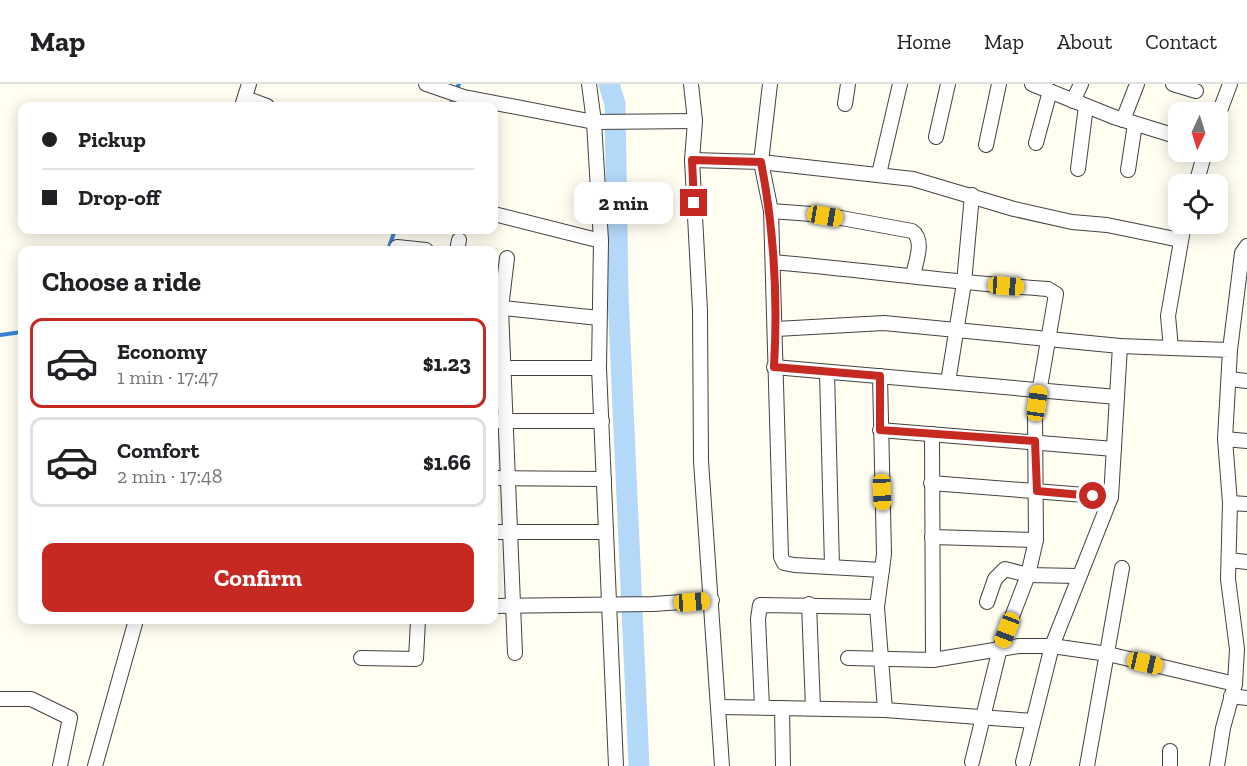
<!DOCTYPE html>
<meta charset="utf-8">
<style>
:root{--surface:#fff;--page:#f2f2f2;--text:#202124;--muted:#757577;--line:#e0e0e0;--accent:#c52921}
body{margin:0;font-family:"Zilla Slab",serif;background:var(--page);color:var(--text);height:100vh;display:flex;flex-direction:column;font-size:22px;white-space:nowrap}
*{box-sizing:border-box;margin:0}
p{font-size:20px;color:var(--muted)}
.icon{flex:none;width:33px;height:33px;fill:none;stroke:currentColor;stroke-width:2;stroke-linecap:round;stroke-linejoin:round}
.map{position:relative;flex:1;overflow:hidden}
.drawer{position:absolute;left:18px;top:162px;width:480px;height:378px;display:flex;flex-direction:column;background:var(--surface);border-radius:12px;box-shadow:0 3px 15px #0003}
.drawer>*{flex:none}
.top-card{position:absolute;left:18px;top:18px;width:480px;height:132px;border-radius:12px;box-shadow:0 3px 15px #0003;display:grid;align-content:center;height:132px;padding:0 24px;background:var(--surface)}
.needle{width:39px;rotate:184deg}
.fabs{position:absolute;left:1168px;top:18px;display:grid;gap:12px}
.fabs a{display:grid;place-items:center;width:60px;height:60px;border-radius:12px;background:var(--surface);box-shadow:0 3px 15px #0003;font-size:30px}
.end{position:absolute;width:27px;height:27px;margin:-14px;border:8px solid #c52921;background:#fff;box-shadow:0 0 0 3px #fff}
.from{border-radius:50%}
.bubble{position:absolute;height:42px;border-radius:12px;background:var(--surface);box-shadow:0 3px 15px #0003;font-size:20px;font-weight:800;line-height:42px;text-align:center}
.car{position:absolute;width:18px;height:36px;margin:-18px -9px;border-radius:8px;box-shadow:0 0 4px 2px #0007;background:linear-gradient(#f5c518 24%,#345 0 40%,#f5c518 0 76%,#345 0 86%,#f5c518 0)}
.top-card b{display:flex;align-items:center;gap:21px;height:57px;font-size:22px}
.top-card b+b{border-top:2px solid var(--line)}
.top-card i{width:15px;height:15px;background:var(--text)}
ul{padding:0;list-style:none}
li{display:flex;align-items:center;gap:18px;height:90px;margin:0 12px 9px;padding:0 12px;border:3px solid var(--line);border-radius:12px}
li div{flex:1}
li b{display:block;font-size:22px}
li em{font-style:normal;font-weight:800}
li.current{border-color:var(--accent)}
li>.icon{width:54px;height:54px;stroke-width:1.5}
h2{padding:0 24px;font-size:27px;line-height:72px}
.button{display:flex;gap:12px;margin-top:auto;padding:12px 24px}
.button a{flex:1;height:69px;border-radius:12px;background:var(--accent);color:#fff;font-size:24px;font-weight:800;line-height:69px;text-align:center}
header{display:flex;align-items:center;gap:36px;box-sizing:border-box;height:84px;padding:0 30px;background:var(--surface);border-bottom:2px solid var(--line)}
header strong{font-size:28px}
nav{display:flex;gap:33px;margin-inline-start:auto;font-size:21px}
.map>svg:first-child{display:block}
</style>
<header>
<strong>Map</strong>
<nav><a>Home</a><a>Map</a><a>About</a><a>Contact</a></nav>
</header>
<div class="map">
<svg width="1247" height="682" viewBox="0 0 1247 682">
<rect width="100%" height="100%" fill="#fffef0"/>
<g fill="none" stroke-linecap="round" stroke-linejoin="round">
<g stroke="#3785d2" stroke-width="4">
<polyline points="458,2 459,0"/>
<polyline points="450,22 451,19"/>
<polyline points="388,166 395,146"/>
<polyline points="0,251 22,248"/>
</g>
<polyline stroke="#b3d8f8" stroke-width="21" points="609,0 615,20 618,211 639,682"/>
<g stroke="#424242" stroke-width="16">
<g id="minor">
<polyline points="426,0 464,13 594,38 695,37"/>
<polyline points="589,0 594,38 601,157 599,284 616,682"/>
<polyline points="691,0 695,37 692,76 700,226 701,377 722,682"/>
<polyline points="770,0 761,78 771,127 781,473 784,479 794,481 882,486"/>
<polyline points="1032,0 1114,33 1179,53"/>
<polyline points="1173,0 1196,7"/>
<polyline points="245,14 267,22"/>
<polyline points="1073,17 1081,0"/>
<polyline points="845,20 848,0"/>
<polyline points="242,22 249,0"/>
<polyline points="1218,32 1230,0"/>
<polyline points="1123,36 1137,0"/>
<polyline points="936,53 948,0"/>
<polyline points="1036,59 1050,7"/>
<polyline points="986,61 999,0"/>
<polyline points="692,76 761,78 913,95 1014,125 1072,138 1107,141 1180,156"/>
<polyline points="1078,85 1086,22"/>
<polyline points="1128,86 1135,40"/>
<polyline points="879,90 900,0"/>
<polyline points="1196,100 1205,68"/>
<path d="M771,127L825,131L912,147C925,156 916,177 913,191"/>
<polyline points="494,130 601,157"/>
<polyline points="1184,140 1168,232 1171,264 1230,266 1225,355 1230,419 1228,495 1237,565 1235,600 1223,644 1217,682"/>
<polyline points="397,163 426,166"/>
<polyline points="457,166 459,156"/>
<polyline points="507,174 501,224 515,569"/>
<path d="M773,178C865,186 956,199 1048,205L1056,210L1035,332L1036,456L1028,491L1000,564L972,678"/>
<polyline points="494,223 599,234"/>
<polyline points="776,245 884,239 1120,262 1171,264"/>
<polyline points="1230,266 1242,169 1247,162"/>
<polyline points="774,283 1117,313"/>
<polyline points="494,284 599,284"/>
<polyline points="827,288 832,482"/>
<polyline points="880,292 884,470 877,523 885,626"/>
<polyline points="1229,295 1247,297"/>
<polyline points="948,298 964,199 972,111"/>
<polyline points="494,337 602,337"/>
<polyline points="880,346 1114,365"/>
<polyline points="932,350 933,576"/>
<polyline points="1225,355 1247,357"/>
<polyline points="494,394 604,395"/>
<polyline points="931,399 1111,413"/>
<polyline points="1230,419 1247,420"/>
<polyline points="494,448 606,448"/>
<polyline points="932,453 1036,456"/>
<polyline points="1229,476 1247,478"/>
<polyline points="987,518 995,495 1005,485 1028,491 1078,492"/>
<polyline points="809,520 813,624"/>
<polyline points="494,522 653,520 712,516"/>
<polyline points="361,574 416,575 418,536"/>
<polyline points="848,574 933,576 1019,562 1052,562 1108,570 1235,600"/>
<polyline points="1231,612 1247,614"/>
<polyline points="0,615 31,615 70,634 60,682"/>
<polyline points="720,623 885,626 1033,637"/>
<polyline points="762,623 758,535 760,521 877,523"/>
<polyline points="782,624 783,682"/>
<polyline points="1023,678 1052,562 1111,413 1120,262"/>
<polyline points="95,682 136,536"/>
<polyline points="1087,682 1122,484"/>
<polyline points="1170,682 1170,667"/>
</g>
</g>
<use href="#minor" stroke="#fff" stroke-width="14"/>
</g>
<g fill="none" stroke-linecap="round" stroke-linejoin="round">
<path stroke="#c52921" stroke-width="8" d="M694,119L692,76L761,78C774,145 778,214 774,283L880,292V346L1035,357L1037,407L1093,412"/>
</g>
</svg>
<div class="fabs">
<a><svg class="needle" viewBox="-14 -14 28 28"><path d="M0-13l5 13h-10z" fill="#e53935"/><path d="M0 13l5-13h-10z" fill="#757577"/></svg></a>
<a><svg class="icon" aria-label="locate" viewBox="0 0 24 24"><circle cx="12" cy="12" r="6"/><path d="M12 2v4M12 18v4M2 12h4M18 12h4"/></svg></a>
</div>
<i class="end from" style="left:1093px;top:412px"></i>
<i class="end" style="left:694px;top:119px"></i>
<div class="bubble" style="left:574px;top:98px;width:99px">2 min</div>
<i class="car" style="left:825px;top:132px;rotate:100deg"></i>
<i class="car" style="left:1006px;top:202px;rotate:94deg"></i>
<i class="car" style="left:1037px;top:319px;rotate:8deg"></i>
<i class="car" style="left:882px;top:408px;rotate:178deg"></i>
<i class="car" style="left:692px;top:518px;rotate:86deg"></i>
<i class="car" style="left:1007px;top:546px;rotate:201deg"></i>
<i class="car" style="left:1145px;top:579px;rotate:103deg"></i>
<div class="top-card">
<b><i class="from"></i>Pickup</b>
<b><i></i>Drop-off</b>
</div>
<section class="drawer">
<h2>Choose a ride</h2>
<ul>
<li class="current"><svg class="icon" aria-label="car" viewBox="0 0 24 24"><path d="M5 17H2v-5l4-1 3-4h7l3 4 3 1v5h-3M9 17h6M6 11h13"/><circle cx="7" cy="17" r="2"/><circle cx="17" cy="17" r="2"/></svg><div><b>Economy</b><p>1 min · 17:47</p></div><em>$1.23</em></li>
<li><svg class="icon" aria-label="car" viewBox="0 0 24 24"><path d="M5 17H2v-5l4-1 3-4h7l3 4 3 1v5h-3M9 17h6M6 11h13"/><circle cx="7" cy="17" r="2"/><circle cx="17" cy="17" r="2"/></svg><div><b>Comfort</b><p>2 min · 17:48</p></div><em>$1.66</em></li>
</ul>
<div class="button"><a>Confirm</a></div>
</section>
</div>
